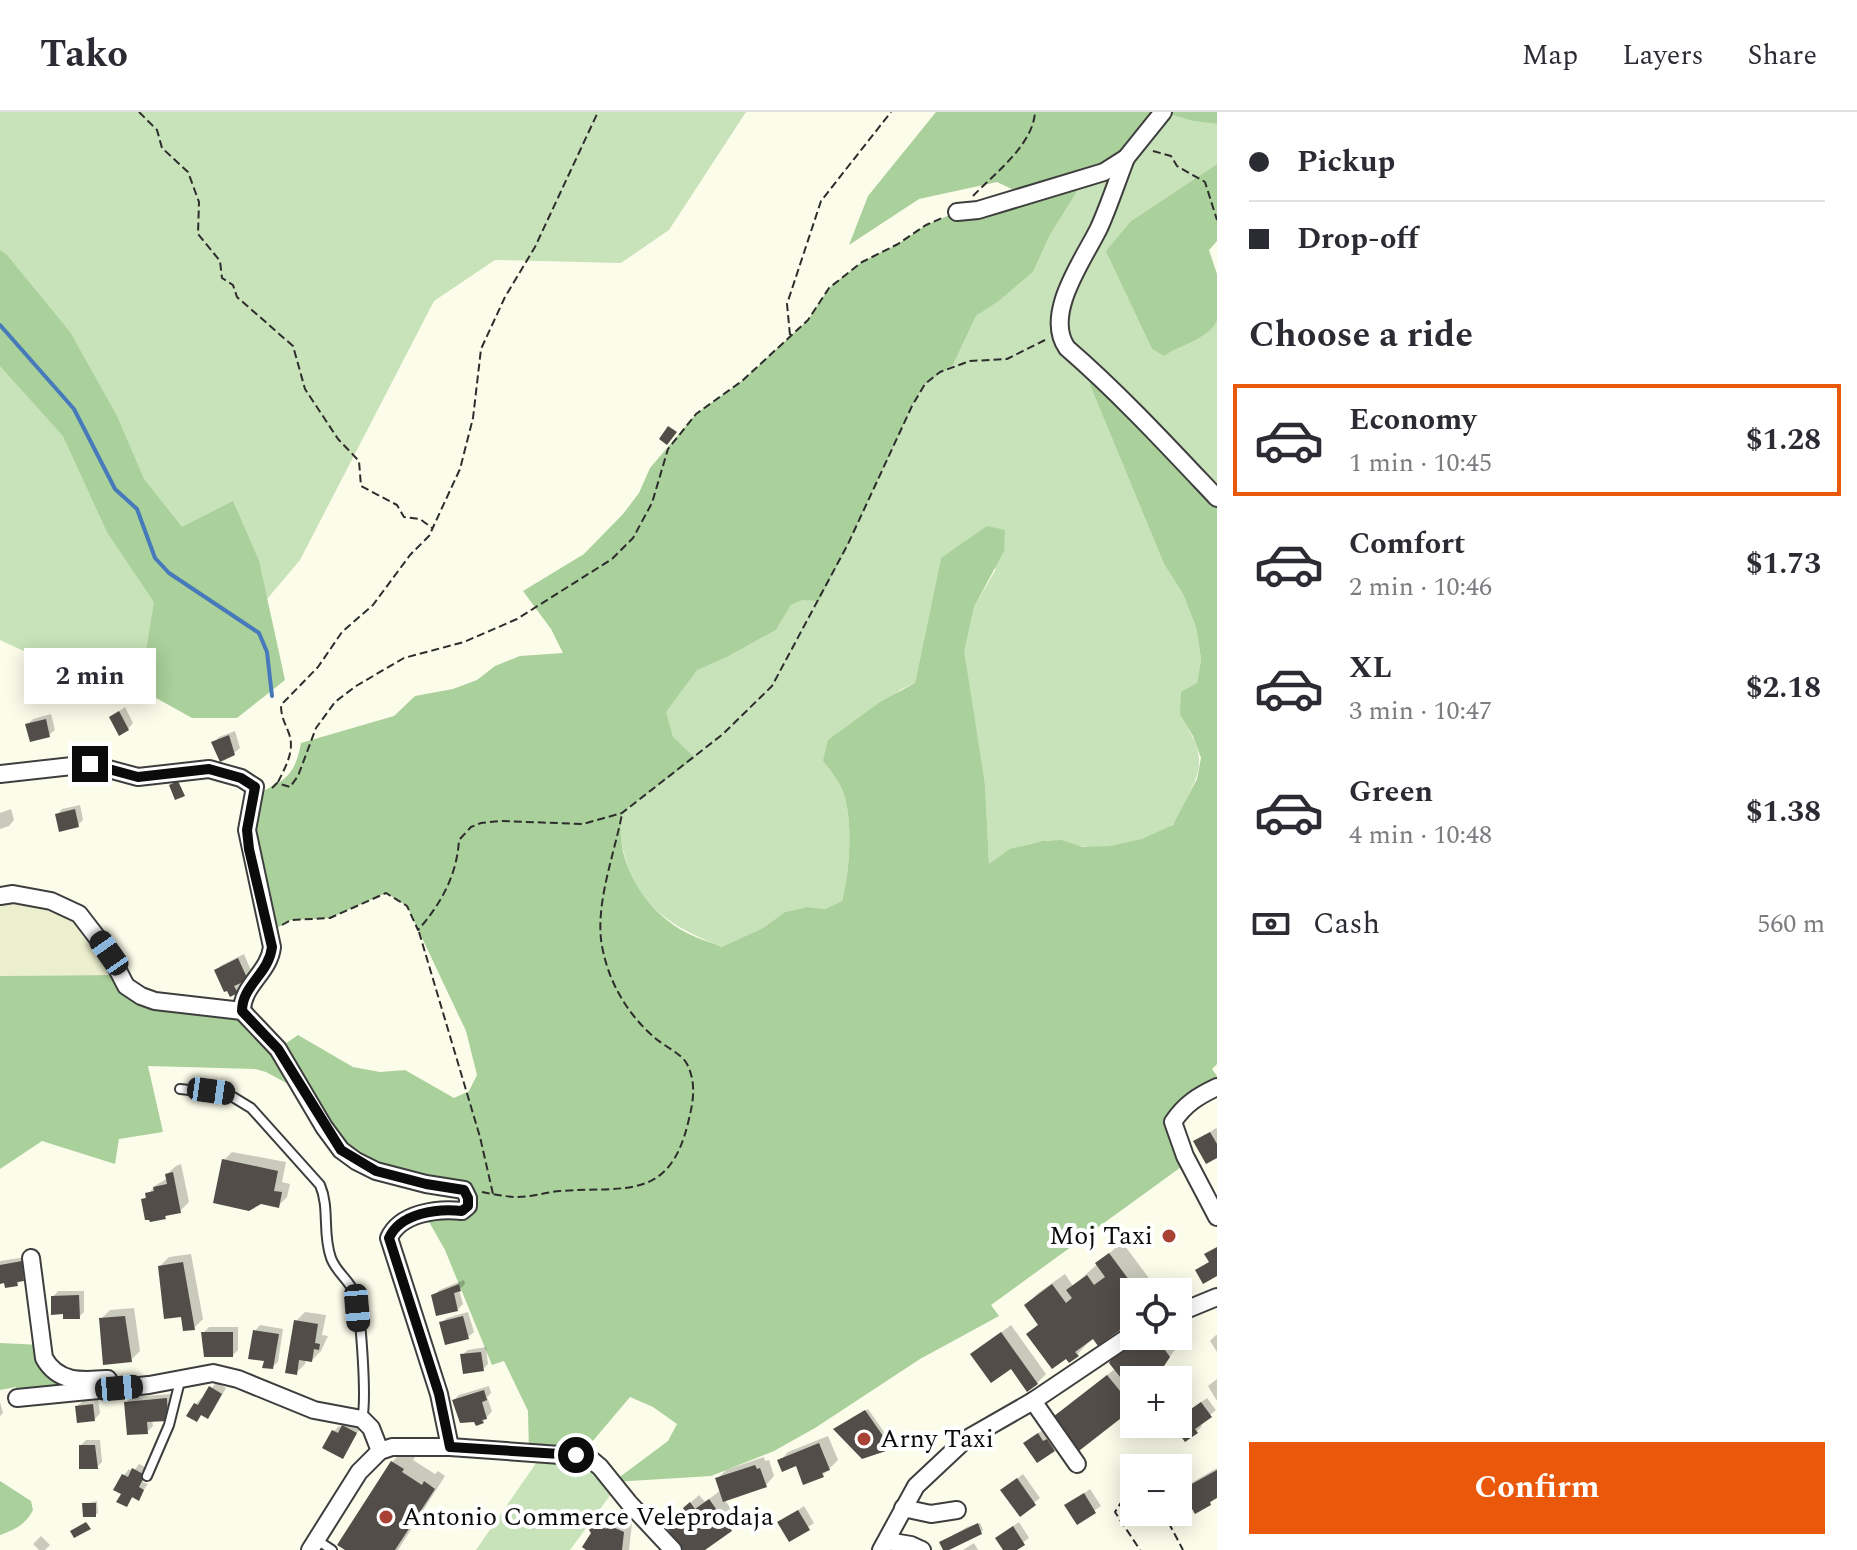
<!DOCTYPE html>
<meta charset="utf-8">
<style>
:root{--surface:#fff;--page:#f7f7f7;--text:#2b2b33;--muted:#7c7c81;--line:#e1e1e2;--accent:#ea580c}
body{margin:0;font-family:Spectral,serif;background:var(--page);color:var(--text);height:100vh;display:flex;flex-direction:column;font-size:30px;white-space:nowrap}
*{box-sizing:border-box;margin:0}
p{font-size:26px;color:var(--muted)}
.icon{flex:none;width:44px;height:44px;fill:none;stroke:currentColor;stroke-width:2;stroke-linecap:round;stroke-linejoin:round}
.map{position:relative;flex:1;overflow:hidden}
.side{display:flex;flex-direction:column;background:var(--surface);width:640px}
.side>*{flex:none}
.banner{display:grid;align-content:center;height:176px;padding:0 32px;background:var(--surface)}
.tools{position:absolute;left:1120px;top:1166px;display:grid;gap:16px}
.tools a{display:grid;place-items:center;width:72px;height:72px;border-radius:0px;background:var(--surface);box-shadow:0 4px 20px #0003;font-size:40px}
.end{position:absolute;width:36px;height:36px;margin:-18px;border:10px solid #0b0b0b;background:#fff;box-shadow:0 0 0 4px #fff}
.from{border-radius:50%}
.bubble{position:absolute;height:56px;border-radius:0px;background:var(--surface);box-shadow:0 4px 20px #0003;font-size:26px;font-weight:700;line-height:56px;text-align:center}
.car{position:absolute;width:24px;height:48px;margin:-24px -12px;border-radius:10px;box-shadow:0 0 6px 2px #0007;background:linear-gradient(#222 24%,#8ab4d8 0 40%,#222 0 76%,#8ab4d8 0 86%,#222 0)}
.banner b{display:flex;align-items:center;gap:28px;height:76px;font-size:30px}
.banner b+b{border-top:2px solid var(--line)}
.banner i{width:20px;height:20px;background:var(--text)}
ul{padding:0;list-style:none}
li{display:flex;align-items:center;gap:24px;height:112px;margin:0 16px 12px;padding:0 16px;border:4px solid transparent;border-radius:0px}
li div{flex:1}
li b{display:block;font-size:30px}
li em{font-style:normal;font-weight:700}
li.on{border-color:var(--accent)}
li>.icon{width:72px;height:72px;stroke-width:1.5}
h2{padding:0 32px;font-size:36px;line-height:96px}
.pay{display:flex;align-items:center;gap:20px;height:88px;padding:0 32px;font-size:30px}
.pay p{margin-inline-start:auto}
.cta{display:flex;gap:16px;margin-top:auto;padding:16px 32px}
.cta a{flex:1;height:92px;border-radius:0px;background:var(--accent);color:#fff;font-size:32px;font-weight:700;line-height:92px;text-align:center}
header{display:flex;align-items:center;gap:48px;box-sizing:border-box;height:112px;padding:0 40px;background:var(--surface);border-bottom:2px solid var(--line)}
header strong{font-size:38px}
nav{display:flex;gap:44px;margin-inline-start:auto;font-size:28px}
main{display:flex;flex:1;min-height:0}
.map>svg:first-child{display:block}
</style>
<header>
<strong>Tako</strong>
<nav><a>Map</a><a>Layers</a><a>Share</a></nav>
</header>
<main>
<div class="map">
<svg width="1217" height="1438" viewBox="0 0 1217 1438">
<rect width="100%" height="100%" fill="#fcfceb"/>
<polygon fill="#ecefce" points="0,784 79,802 113,863 0,864"/>
<g fill="#c8e2b9">
<polygon points="0,0 746,0 669,118 621,151 495,148 434,189 300,448 246,512 116,582 0,528"/>
<path d="M1163,0L1192,9L1217,12V52L1131,109L1107,139L1152,237L1164,244C1180,233 1209,227 1217,209V386L1090,273L1164,452L1183,482L1196,515L1201,547L1197,571L1180,603C1199,634 1207,648 1189,682C1184,692 1179,708 1171,714C1151,728 1104,739 1081,734C1068,732 1059,727 1045,729C1023,731 1006,740 989,753L985,672L963,539L974,495L996,457L941,446L915,571L900,578L823,649C829,657 837,666 841,675C854,702 850,760 842,789L825,797L807,795L785,800L763,816L723,835C673,816 634,793 623,737C620,726 616,712 622,701C625,696 632,693 636,688C651,670 661,645 673,625L665,600L697,557L727,545L776,518L791,493L803,488L925,272L953,253L976,204L999,189L1033,160L1050,123L1076,81L1080,67Z"/>
<polygon points="543,1341 576,1343 617,1374 570,1438 476,1438"/>
</g>
<g fill="#aad09b">
<path d="M936,0H1217V12L1192,9L1163,0L1149,21L1080,68L1076,81L1050,123L1033,160L999,189L976,204L953,253L925,272L912,294L848,432L819,489L803,488L791,493L776,518L727,545L697,558L666,600L673,625L695,646L622,700C613,748 644,799 687,821C698,827 711,830 722,835L763,816L785,800L807,795L825,797L842,789C850,760 854,702 841,675C837,666 829,657 823,649L828,628L880,590L915,571L941,446L987,414L1005,418L1004,439L974,495L964,539L985,672L989,752L1010,737L1042,729L1061,728L1083,735L1110,734L1142,727L1173,713L1197,667L1201,646L1193,624L1180,603L1181,580L1197,571L1201,547L1196,515L1183,482L1164,452L1090,273L1096,260L1217,386V952L1212,957L1217,964V975L1173,1010L1188,1050L991,1193L999,1204L920,1247L815,1316L774,1339L711,1364L613,1370L668,1329L677,1312L653,1295L630,1285L581,1343L529,1341L528,1299L504,1249L492,1253L445,1138L424,1101L453,1098L468,1086L356,1049L303,980L266,960L255,957L148,954L163,1020L119,1027L115,1052L42,1029L0,1057V864L113,863L141,884L242,899L278,937L298,923L353,955L380,960L405,958L454,986L469,979L477,963L466,919L407,794L386,781L330,806L291,808L270,820L256,765L254,684C285,667 294,667 301,631L394,604L415,584L453,577L477,568L495,554L520,544L563,541L551,517L523,479L584,442L623,402L639,381L650,356L696,302L742,269L808,208L829,176L862,150L898,132L926,113L957,100L1024,83L997,70L919,87L849,133L868,84Z"/>
<path d="M1217,52V129L1209,138L1217,162V209C1209,227 1180,233 1164,244L1152,237L1106,139L1131,109Z"/>
<polygon points="0,138 7,143 70,220 117,304 144,367 182,415 233,389 259,449 285,568 237,606 192,606 140,577 154,490 107,420 63,324 0,254"/>
<polygon points="0,1231 42,1233 52,1260 95,1268 17,1286 16,1275 0,1278"/>
<path d="M0,1369L31,1389L33,1398C25,1413 16,1417 0,1423Z"/>
</g>
<g fill="#0003">
<polygon points="125,595 133,611 128,617 111,605"/>
<polygon points="51,602 55,618 49,623 27,613 33,607"/>
<polygon points="235,619 240,636 234,641 214,631 219,625"/>
<polygon points="80,693 83,708 78,713 57,703 62,697"/>
<polygon points="11,697 14,708 9,714 0,717 0,701"/>
<polygon points="244,842 252,861 240,870 242,874 236,880 216,858 222,853"/>
<polygon points="1216,1016 1217,1017 1217,1044 1196,1030"/>
<polygon points="232,1040 286,1050 282,1070 290,1072 287,1085 278,1094 224,1048"/>
<polygon points="181,1052 189,1090 180,1099 169,1102 165,1105 143,1088 156,1073 168,1066 167,1062 176,1054"/>
<polygon points="1122,1130 1157,1177 1154,1180 1134,1180 1134,1205 1094,1224 1077,1243 1028,1222 1040,1211 1026,1193 1038,1181 1065,1162 1073,1174"/>
<polygon points="191,1142 203,1207 194,1216 183,1203 160,1154 169,1145"/>
<polygon points="27,1145 29,1161 24,1167 17,1172 0,1170 0,1149"/>
<polygon points="464,1168 465,1172 459,1178 463,1192 457,1198 434,1184 439,1178"/>
<polygon points="58,1179 84,1179 84,1200 79,1205 53,1185"/>
<polygon points="134,1196 140,1239 131,1248 101,1207 110,1198"/>
<polygon points="305,1200 326,1203 322,1223 328,1224 321,1239 312,1248 306,1247 305,1252 296,1261 296,1209"/>
<polygon points="468,1200 474,1220 468,1225 441,1211 447,1206"/>
<polygon points="260,1213 283,1217 278,1250 272,1255 266,1248 255,1219"/>
<polygon points="1011,1213 1046,1262 1037,1271 1011,1254 973,1242"/>
<polygon points="209,1215 238,1215 238,1238 233,1243 203,1221"/>
<polygon points="1216,1223 1217,1223 1217,1240 1210,1229"/>
<polygon points="1140,1224 1169,1224 1177,1235 1157,1262 1148,1268 1134,1268 1134,1294 1075,1339 1051,1308 1116,1256"/>
<polygon points="486,1235 488,1252 483,1257 462,1243 468,1238"/>
<polygon points="1217,1267 1217,1289 1208,1274"/>
<polygon points="216,1270 226,1276 213,1299 207,1304 202,1301 189,1303 196,1292 201,1286 204,1288"/>
<polygon points="489,1274 491,1281 487,1285 492,1299 483,1310 454,1288 459,1283"/>
<polygon points="172,1282 173,1301 152,1308 153,1314 147,1320 126,1291 131,1285"/>
<polygon points="1207,1286 1216,1298 1200,1311 1202,1314 1197,1319 1175,1312 1178,1312 1179,1306"/>
<polygon points="98,1287 100,1301 95,1307 77,1294 83,1289"/>
<polygon points="0,1290 3,1301 0,1304"/>
<polygon points="868,1297 893,1333 862,1345 837,1316"/>
<polygon points="349,1309 361,1315 342,1345 334,1319 339,1314 343,1316"/>
<polygon points="1044,1317 1060,1332 1037,1349 1031,1326"/>
<polygon points="828,1324 838,1348 823,1363 797,1352 780,1349 788,1340"/>
<polygon points="86,1328 100,1328 102,1350 97,1355 81,1333"/>
<polygon points="404,1338 415,1345 413,1348 435,1362 438,1359 445,1364 398,1438 349,1438 392,1350"/>
<polygon points="764,1345 765,1349 769,1348 774,1364 766,1373 724,1387 739,1408 702,1438 686,1438 669,1415 688,1399 685,1396 699,1383 705,1390 721,1378 717,1367 726,1358"/>
<polygon points="139,1352 149,1357 143,1370 148,1372 138,1386 134,1384 126,1393 124,1363 129,1357 133,1360"/>
<polygon points="1217,1356 1217,1385 1210,1391 1184,1378 1193,1370"/>
<polygon points="1023,1362 1040,1386 1020,1402 1003,1378"/>
<polygon points="1090,1377 1101,1394 1077,1410 1067,1393"/>
<polygon points="97,1389 98,1401 95,1403 84,1392"/>
<polygon points="804,1394 814,1411 790,1427 780,1411"/>
<polygon points="605,1403 615,1409 618,1406 632,1411 629,1438 590,1438 597,1411"/>
<polygon points="1019,1410 1029,1426 1013,1438 1005,1438 1003,1421"/>
<polygon points="980,1411 983,1418 981,1420 942,1430 967,1415"/>
<polygon points="41,1424 50,1433 45,1438 39,1438 33,1432"/>
<polygon points="974,1431 978,1438 963,1438"/>
</g>
<g fill="none" stroke-linecap="round" stroke-linejoin="round">
<polyline stroke="#467abb" stroke-width="4" points="0,213 74,297 115,377 137,397 155,446 169,461 259,521 267,540 272,584"/>
</g>
<g fill="#524d48">
<polygon points="668,314 677,320 667,333 659,327"/>
<polygon points="119,599 129,618 119,624 109,605"/>
<polygon points="46,607 50,625 30,630 25,612"/>
<polygon points="229,623 235,643 220,650 211,630"/>
<polygon points="178,669 185,684 175,688 169,673"/>
<polygon points="75,697 79,715 59,720 55,702"/>
<polygon points="238,846 248,868 234,874 238,881 230,885 227,879 224,880 214,858"/>
<polygon points="1210,1020 1217,1032 1217,1046 1206,1052 1193,1029"/>
<polygon points="222,1047 278,1059 274,1079 282,1080 279,1096 261,1092 249,1099 213,1091"/>
<polygon points="173,1060 181,1101 165,1104 166,1107 150,1110 149,1108 145,1108 141,1087 146,1086 145,1081 154,1079 153,1075 167,1072 165,1062"/>
<polygon points="1217,1135 1217,1164 1203,1172 1195,1158 1209,1150 1204,1142"/>
<polygon points="1109,1141 1138,1180 1134,1180 1134,1208 1098,1234 1093,1227 1075,1240 1079,1244 1069,1251 1066,1247 1052,1257 1026,1222 1038,1213 1024,1193 1052,1172 1066,1191 1072,1186 1066,1178 1087,1163 1094,1173 1105,1165 1095,1151"/>
<polygon points="22,1149 24,1169 17,1170 18,1174 5,1176 4,1171 0,1172 0,1153"/>
<polygon points="183,1150 195,1218 183,1219 181,1205 164,1207 158,1154"/>
<polygon points="459,1172 461,1179 454,1181 458,1199 436,1204 431,1183"/>
<polygon points="79,1183 80,1207 63,1207 63,1202 51,1203 51,1184"/>
<polygon points="125,1204 132,1250 103,1253 99,1206"/>
<polygon points="463,1204 469,1227 445,1233 439,1210"/>
<polygon points="294,1208 318,1212 315,1231 320,1232 319,1238 314,1237 312,1250 299,1248 297,1263 285,1261"/>
<polygon points="253,1218 279,1222 273,1257 262,1256 264,1249 248,1247"/>
<polygon points="201,1220 233,1220 233,1245 204,1245"/>
<polygon points="1001,1220 1038,1272 1027,1280 1011,1257 991,1271 970,1242"/>
<polygon points="1141,1224 1155,1224 1170,1245 1158,1263 1151,1268 1134,1268 1132,1280 1109,1251 1115,1241"/>
<polygon points="481,1240 484,1259 463,1262 460,1242"/>
<polygon points="1107,1263 1134,1296 1075,1342 1049,1308"/>
<polygon points="209,1274 222,1282 208,1307 201,1303 197,1310 186,1304 194,1291 198,1293"/>
<polygon points="484,1278 487,1288 482,1290 487,1307 482,1308 484,1311 476,1314 474,1310 460,1311 452,1288"/>
<polygon points="167,1286 168,1309 147,1310 148,1322 127,1323 124,1290"/>
<polygon points="1201,1290 1212,1305 1195,1317 1198,1321 1185,1330 1172,1312 1178,1312 1178,1306"/>
<polygon points="93,1292 95,1309 77,1311 75,1294"/>
<polygon points="865,1298 892,1337 862,1347 833,1317"/>
<polygon points="342,1313 357,1321 343,1347 322,1336 332,1318 338,1321"/>
<polygon points="1038,1321 1043,1329 1047,1327 1055,1339 1037,1351 1023,1331"/>
<polygon points="819,1331 830,1358 822,1361 824,1365 803,1373 796,1354 782,1360 777,1348"/>
<polygon points="79,1333 95,1333 98,1357 79,1357"/>
<polygon points="391,1349 404,1357 402,1360 422,1373 424,1369 435,1377 395,1438 345,1438 337,1433"/>
<polygon points="755,1353 757,1357 760,1356 767,1375 723,1390 715,1366"/>
<polygon points="132,1356 145,1363 139,1375 144,1378 139,1389 132,1385 127,1395 116,1390 121,1382 113,1378 122,1362 128,1365"/>
<polygon points="1217,1358 1217,1386 1210,1390 1211,1393 1195,1402 1181,1378"/>
<polygon points="1017,1366 1036,1393 1020,1405 1000,1378"/>
<polygon points="1084,1381 1096,1401 1077,1413 1064,1393"/>
<polygon points="709,1387 732,1419 705,1438 683,1438 666,1415 686,1401 683,1396 690,1390 695,1397"/>
<polygon points="82,1391 96,1391 96,1405 83,1405"/>
<polygon points="798,1398 810,1418 789,1430 777,1410"/>
<polygon points="86,1410 91,1417 74,1426 70,1419"/>
<polygon points="595,1410 606,1417 608,1413 624,1420 622,1438 586,1438 582,1435 591,1421 589,1418"/>
<polygon points="978,1411 982,1422 949,1438 943,1438 939,1430"/>
<polygon points="1013,1414 1025,1433 1017,1438 1003,1438 995,1426"/>
</g>
<g fill="none" stroke-linecap="round" stroke-linejoin="round">
<g stroke="#3e3e3e" stroke-width="12">
<g id="lane">
<path d="M180,977L228,982L251,996L320,1073C330,1096 322,1121 331,1146C336,1160 350,1169 355,1182C361,1200 367,1289 362,1307"/>
<polyline points="147,1364 169,1313 180,1269"/>
<polyline points="317,1428 332,1438"/>
</g>
</g>
<g stroke="#3e3e3e" stroke-width="20">
<g id="street">
<path d="M1126,46C1117,69 1109,94 1099,116C1084,147 1043,202 1067,236C1120,282 1168,334 1217,386"/>
<polyline points="957,100 978,98 1104,60 1126,46 1163,0"/>
<path d="M0,662L90,652L138,665L209,657L241,666L255,675L247,718L272,835C269,861 242,873 242,899"/>
<path d="M0,784L13,782L51,789L79,802L109,841L126,874L141,884L155,889L242,899L278,937L324,1015L341,1038L356,1049L376,1059L426,1072L464,1078L468,1086V1094L462,1099C438,1096 400,1101 389,1126L439,1282L450,1335"/>
<path d="M1217,975C1198,984 1185,992 1173,1010L1185,1044L1217,1105"/>
<path d="M31,1146L44,1246C58,1271 81,1269 108,1267"/>
<polyline points="1178,1201 1217,1185"/>
<polyline points="17,1286 149,1273 213,1261 238,1267 314,1298 362,1307 371,1316 380,1339"/>
<polyline points="1033,1289 1077,1352"/>
<polyline points="903,1396 931,1402 957,1398"/>
<polyline points="887,1429 911,1433 922,1438"/>
<polyline points="310,1438 359,1360 380,1339 392,1335 450,1335 588,1345 600,1355 629,1391 673,1438"/>
<polyline points="881,1438 916,1374 965,1328 1033,1289 1134,1221"/>
</g>
</g>
<g stroke="#2d2d2d" stroke-width="2" stroke-dasharray="8 4" stroke-linecap="butt">
<polyline points="139,0 157,18 162,36 188,60 199,90 198,122 220,149 222,166 233,173 237,185 293,234 305,277 338,327 359,349 361,374 397,393 404,405 420,407 432,416"/>
<polyline points="1153,39 1171,44 1177,54 1205,70 1217,108"/>
<path d="M973,84C995,61 1033,33 1035,0"/>
<polyline points="790,223 787,192 821,89 891,0"/>
<path d="M278,670C286,654 296,637 288,619C284,609 281,604 281,593L318,555L342,520L373,493L410,443L429,424L460,357L473,306L481,237L505,185L535,135L598,0"/>
<polyline points="272,676 277,671 290,675 298,664 316,616 335,590 356,574 404,546 464,530 517,507 612,447 633,426 652,391 668,337 696,302 742,269 808,208 829,176 862,150 898,132 926,113 942,106"/>
<path d="M282,813L291,808L330,806L386,781L407,794L418,818C441,792 457,763 459,728L471,715L481,711L501,709L583,712L622,701L723,622L772,574L848,432L912,294L925,272L940,260L970,249L1007,247L1045,228"/>
<polyline points="419,820 480,1025 493,1082"/>
<path d="M482,1080C493,1082 506,1085 518,1085C532,1085 546,1080 560,1079C624,1074 669,1090 688,1011C693,991 697,972 687,952C682,942 664,934 655,926C628,903 610,872 603,839C593,797 614,744 622,702"/>
<polyline points="1134,1382 1122,1389 1115,1400 1140,1438"/>
<polyline points="1163,1400 1183,1438"/>
</g>
<use href="#lane" stroke="#fff" stroke-width="8"/>
<use href="#street" stroke="#fff" stroke-width="16"/>
</g>
<g fill="none" stroke-linecap="round" stroke-linejoin="round">
<path stroke="#0b0b0b" stroke-width="10" d="M90,652L138,665L209,657L241,666L255,675L247,718L249,737L272,835C269,862 242,873 242,899L278,937L341,1038L376,1059L426,1072L464,1078L468,1086V1094L462,1099C438,1096 400,1101 389,1126L439,1282L450,1335L576,1343"/>
</g>
<g fill="#a84235" stroke="#fff" stroke-width="3">
<circle cx="1169" cy="1124" r="8"/>
<circle cx="864" cy="1327" r="8"/>
<circle cx="386" cy="1405" r="8"/>
</g>
<g text-anchor="middle" dominant-baseline="central" stroke-width="8" stroke-linejoin="round" paint-order="stroke">
<g font-size="26" fill="#0b0b0b" stroke="#fff" text-anchor="start">
<text x="1153" y="1124" text-anchor="end">Moj Taxi</text>
<text x="880" y="1327">Arny Taxi</text>
<text x="402" y="1405">Antonio Commerce Veleprodaja</text>
</g>
</g>
</svg>
<div class="tools">
<a><svg class="icon" aria-label="locate" viewBox="0 0 24 24"><circle cx="12" cy="12" r="6"/><path d="M12 2v4M12 18v4M2 12h4M18 12h4"/></svg></a>
<a>+</a>
<a>−</a>
</div>
<i class="end from" style="left:576px;top:1343px"></i>
<i class="end" style="left:90px;top:652px"></i>
<div class="bubble" style="left:24px;top:536px;width:132px">2 min</div>
<i class="car" style="left:109px;top:841px;rotate:325deg"></i>
<i class="car" style="left:211px;top:979px;rotate:98deg"></i>
<i class="car" style="left:357px;top:1196px;rotate:175deg"></i>
<i class="car" style="left:119px;top:1276px;rotate:85deg"></i>
</div>
<section class="side">
<div class="banner">
<b><i class="from"></i>Pickup</b>
<b><i></i>Drop-off</b>
</div>
<h2>Choose a ride</h2>
<ul>
<li class="on"><svg class="icon" aria-label="car" viewBox="0 0 24 24"><path d="M5 17H2v-5l4-1 3-4h7l3 4 3 1v5h-3M9 17h6M6 11h13"/><circle cx="7" cy="17" r="2"/><circle cx="17" cy="17" r="2"/></svg><div><b>Economy</b><p>1 min · 10:45</p></div><em>$1.28</em></li>
<li><svg class="icon" aria-label="car" viewBox="0 0 24 24"><path d="M5 17H2v-5l4-1 3-4h7l3 4 3 1v5h-3M9 17h6M6 11h13"/><circle cx="7" cy="17" r="2"/><circle cx="17" cy="17" r="2"/></svg><div><b>Comfort</b><p>2 min · 10:46</p></div><em>$1.73</em></li>
<li><svg class="icon" aria-label="car" viewBox="0 0 24 24"><path d="M5 17H2v-5l4-1 3-4h7l3 4 3 1v5h-3M9 17h6M6 11h13"/><circle cx="7" cy="17" r="2"/><circle cx="17" cy="17" r="2"/></svg><div><b>XL</b><p>3 min · 10:47</p></div><em>$2.18</em></li>
<li><svg class="icon" aria-label="car" viewBox="0 0 24 24"><path d="M5 17H2v-5l4-1 3-4h7l3 4 3 1v5h-3M9 17h6M6 11h13"/><circle cx="7" cy="17" r="2"/><circle cx="17" cy="17" r="2"/></svg><div><b>Green</b><p>4 min · 10:48</p></div><em>$1.38</em></li>
</ul>
<div class="pay"><svg class="icon" aria-label="cash" viewBox="0 0 24 24"><path d="M3 7h18v10H3z"/><circle cx="12" cy="12" r="2"/></svg>Cash<p>560 m</p></div>
<div class="cta"><a>Confirm</a></div>
</section>
</main>
